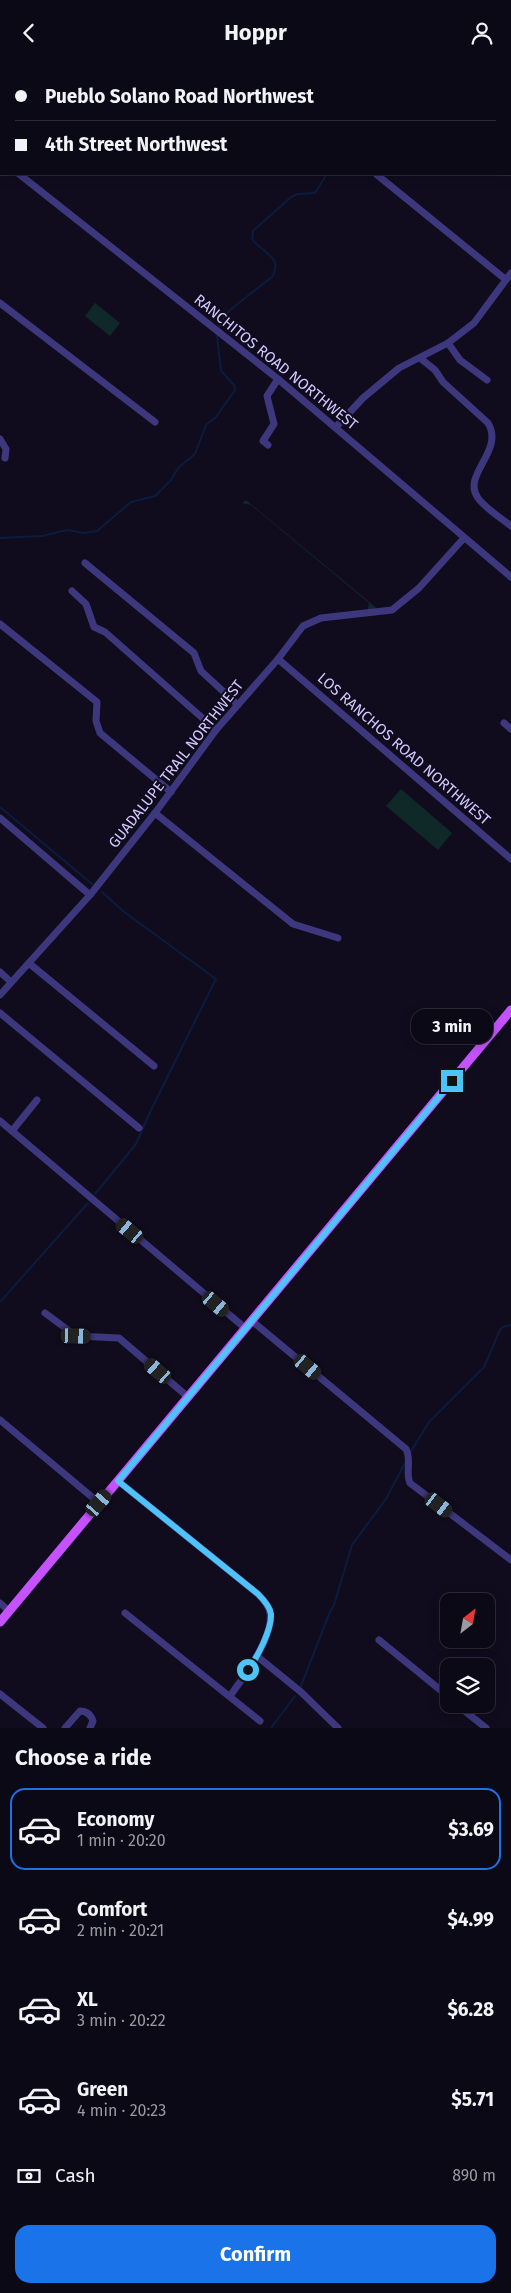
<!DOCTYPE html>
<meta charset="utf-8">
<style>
:root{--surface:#0c0916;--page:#15121f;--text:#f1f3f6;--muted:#9a9aa1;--line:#2c2a35;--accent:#1a73e8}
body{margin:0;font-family:"Fira Sans",sans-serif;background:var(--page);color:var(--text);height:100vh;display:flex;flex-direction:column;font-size:19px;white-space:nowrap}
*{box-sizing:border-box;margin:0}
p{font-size:16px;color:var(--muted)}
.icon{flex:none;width:28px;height:28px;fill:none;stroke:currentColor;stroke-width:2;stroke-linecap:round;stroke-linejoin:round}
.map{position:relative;height:1663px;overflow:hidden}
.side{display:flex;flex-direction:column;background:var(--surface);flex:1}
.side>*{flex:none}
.hud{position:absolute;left:0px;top:0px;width:511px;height:110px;box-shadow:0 2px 12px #0003,0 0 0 1px var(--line);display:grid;align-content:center;height:110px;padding:0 15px;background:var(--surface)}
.needle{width:32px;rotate:31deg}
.controls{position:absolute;left:440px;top:1528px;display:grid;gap:10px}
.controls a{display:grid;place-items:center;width:55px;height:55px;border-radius:10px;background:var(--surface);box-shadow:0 2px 12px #0003,0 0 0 1px var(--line);font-size:25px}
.end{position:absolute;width:22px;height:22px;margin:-11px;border:6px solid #4fc3f7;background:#111;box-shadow:0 0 0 2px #111}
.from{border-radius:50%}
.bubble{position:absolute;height:35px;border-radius:15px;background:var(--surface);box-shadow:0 2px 12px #0003,0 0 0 1px var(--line);font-size:16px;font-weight:700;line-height:35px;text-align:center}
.car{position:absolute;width:15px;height:30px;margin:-15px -8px;border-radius:6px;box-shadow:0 0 4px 1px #0007;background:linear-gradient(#222 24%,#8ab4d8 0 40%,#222 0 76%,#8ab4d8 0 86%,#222 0)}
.hud b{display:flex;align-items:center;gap:18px;height:48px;font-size:19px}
.hud b+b{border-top:1px solid var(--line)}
.hud i{width:12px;height:12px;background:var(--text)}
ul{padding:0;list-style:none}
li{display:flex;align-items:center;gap:15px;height:82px;margin:0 10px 8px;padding:0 5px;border:2px solid transparent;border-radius:15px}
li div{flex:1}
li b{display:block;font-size:19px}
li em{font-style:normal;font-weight:700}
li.selected{border-color:var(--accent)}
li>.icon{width:45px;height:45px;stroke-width:1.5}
h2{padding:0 15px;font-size:22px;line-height:60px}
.pay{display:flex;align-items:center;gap:12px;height:55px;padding:0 15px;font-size:19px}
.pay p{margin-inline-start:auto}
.cta{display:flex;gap:10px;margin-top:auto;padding:10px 15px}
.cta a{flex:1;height:58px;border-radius:15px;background:var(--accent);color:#fff;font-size:20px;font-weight:700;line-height:58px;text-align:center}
header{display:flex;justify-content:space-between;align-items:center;height:65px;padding:0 15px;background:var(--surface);font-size:22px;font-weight:700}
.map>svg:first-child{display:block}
</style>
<header><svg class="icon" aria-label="back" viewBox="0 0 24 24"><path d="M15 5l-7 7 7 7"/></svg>Hoppr<svg class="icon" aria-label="person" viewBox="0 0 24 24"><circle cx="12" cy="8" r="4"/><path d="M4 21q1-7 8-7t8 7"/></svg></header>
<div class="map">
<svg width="511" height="1663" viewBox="0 0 511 1663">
<rect width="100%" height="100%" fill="#100c1e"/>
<g fill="#0f2828">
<polygon points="95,238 120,258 110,271 85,251"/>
<polygon points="246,435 379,545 367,547 369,538 251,440 242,438"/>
<polygon points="401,724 452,768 438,785 386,741"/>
</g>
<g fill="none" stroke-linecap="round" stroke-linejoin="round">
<g stroke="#0b1c3e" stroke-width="2">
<polyline points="369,1 370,0"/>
<path d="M219,262L226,249L236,240L272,212C284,192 262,188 252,174L253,166L291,132L298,129L315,128L327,109"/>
<polyline points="0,473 42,471 67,465 84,468 97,466 131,437 155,431 171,415 179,402 195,389 206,360 216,352 235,325 234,320 221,306 217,271"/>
<polyline points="0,742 92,819"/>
<polyline points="95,1129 136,1079 150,1047 216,914 123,846 102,827"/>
<polyline points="0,1237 88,1138"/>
<polyline points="410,1388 429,1357 484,1302 500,1265 503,1262 511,1260"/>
<polyline points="301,1621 329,1549 334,1540 352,1480 386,1434 405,1398"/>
<polyline points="271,1663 295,1631"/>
</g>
<g stroke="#3d377d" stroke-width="7">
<polyline points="12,1 14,0"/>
<polyline points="0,12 1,11"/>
<polyline points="510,81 511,81"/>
<polyline points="0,94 1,95"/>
<polyline points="19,109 278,314 511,512"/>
<polyline points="376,109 505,214"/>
<polyline points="0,238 155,357"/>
<polyline points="448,278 460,295 487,315"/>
<path d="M420,293L435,305L443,317L488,358C505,386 461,410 478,433C486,444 501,453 511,461"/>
<polyline points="336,362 363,333 399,303 448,278 474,258 511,208"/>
<polyline points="0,374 6,384 5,393"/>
<polyline points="268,380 263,376 274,359 267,331 278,314"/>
<polyline points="85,498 194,588 201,606 238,640"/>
<polyline points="72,526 86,539 94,562 105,567 216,665"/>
<polyline points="0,559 97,637 96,656 100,668 171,727"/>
<polyline points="278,594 511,794"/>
<polyline points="504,658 511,664"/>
<polyline points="155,748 293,859 338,873"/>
<polyline points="0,753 90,830"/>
<polyline points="30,899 154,1001"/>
<polyline points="0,907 11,917"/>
<polyline points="0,930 90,830 155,748 216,665 278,594 303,561 321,553 392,545 419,523 464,473"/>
<polyline points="0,948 139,1063"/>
<polyline points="0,1056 245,1263"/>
<polyline points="12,1066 37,1035"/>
<polyline points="45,1248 76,1271 119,1273 188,1332"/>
<path d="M252,1256L406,1384C412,1396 405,1407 410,1418L511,1495"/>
<polyline points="0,1355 99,1438"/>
<path d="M118,1416L258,1529C263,1534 269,1541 270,1548C274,1572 243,1613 230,1631"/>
<polyline points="0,1538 9,1546"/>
<polyline points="125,1548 260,1656"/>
<polyline points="379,1575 449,1632"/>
<polyline points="258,1592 301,1627 338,1663"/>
<polyline points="0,1629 43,1663"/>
<polyline points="456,1639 486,1663"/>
<path d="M65,1663L80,1646C87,1646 91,1650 93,1656L90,1663"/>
</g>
<polyline stroke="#c552fe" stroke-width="9" points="0,1557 511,945"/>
</g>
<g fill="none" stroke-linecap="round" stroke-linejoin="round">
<path stroke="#4fc3f7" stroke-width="6" d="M248,1605C257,1593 272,1564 271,1549C270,1541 263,1534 258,1529L118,1416L452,1016"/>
</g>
<g text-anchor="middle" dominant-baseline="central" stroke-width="4" stroke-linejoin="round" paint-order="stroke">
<g font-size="15" fill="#d2caff" stroke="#100c1e">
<text transform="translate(276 297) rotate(39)">RANCHITOS ROAD NORTHWEST</text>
<text transform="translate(404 684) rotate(41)">LOS RANCHOS ROAD NORTHWEST</text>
<text transform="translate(176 699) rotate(-52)">GUADALUPE TRAIL NORTHWEST</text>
</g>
</g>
</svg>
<div class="controls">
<a><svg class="needle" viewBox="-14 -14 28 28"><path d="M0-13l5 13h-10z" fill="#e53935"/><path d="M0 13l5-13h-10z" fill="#9a9aa1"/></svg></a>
<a><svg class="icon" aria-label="layers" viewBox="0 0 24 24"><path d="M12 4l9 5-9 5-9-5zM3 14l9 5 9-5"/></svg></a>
</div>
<i class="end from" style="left:248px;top:1605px"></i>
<i class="end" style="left:452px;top:1016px"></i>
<div class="bubble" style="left:411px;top:944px;width:82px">3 min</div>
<i class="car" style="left:130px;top:1166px;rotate:310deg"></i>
<i class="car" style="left:216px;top:1239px;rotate:130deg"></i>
<i class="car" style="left:76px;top:1271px;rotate:92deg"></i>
<i class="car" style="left:308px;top:1302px;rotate:130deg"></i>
<i class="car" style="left:158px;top:1306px;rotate:311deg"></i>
<i class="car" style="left:99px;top:1438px;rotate:41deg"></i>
<i class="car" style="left:439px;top:1440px;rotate:127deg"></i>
<div class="hud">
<b><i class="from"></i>Pueblo Solano Road Northwest</b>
<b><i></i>4th Street Northwest</b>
</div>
</div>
<section class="side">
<h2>Choose a ride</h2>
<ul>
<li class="selected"><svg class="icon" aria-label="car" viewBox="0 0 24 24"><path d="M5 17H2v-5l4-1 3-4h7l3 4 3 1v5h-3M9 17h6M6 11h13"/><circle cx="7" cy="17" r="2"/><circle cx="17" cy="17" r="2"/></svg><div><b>Economy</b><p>1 min · 20:20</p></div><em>$3.69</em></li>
<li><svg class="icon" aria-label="car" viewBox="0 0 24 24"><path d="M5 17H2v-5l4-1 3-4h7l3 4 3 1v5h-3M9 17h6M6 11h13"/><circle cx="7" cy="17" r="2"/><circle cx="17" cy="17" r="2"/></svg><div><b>Comfort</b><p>2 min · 20:21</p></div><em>$4.99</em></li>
<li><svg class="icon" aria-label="car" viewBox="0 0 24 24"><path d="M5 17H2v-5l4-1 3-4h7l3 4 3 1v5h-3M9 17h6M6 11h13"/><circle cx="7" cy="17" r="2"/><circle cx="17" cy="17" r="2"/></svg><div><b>XL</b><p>3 min · 20:22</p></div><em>$6.28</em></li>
<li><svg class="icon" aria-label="car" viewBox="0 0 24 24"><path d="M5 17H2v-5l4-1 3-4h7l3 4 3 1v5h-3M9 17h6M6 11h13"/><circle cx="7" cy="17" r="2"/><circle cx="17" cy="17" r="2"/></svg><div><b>Green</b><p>4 min · 20:23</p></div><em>$5.71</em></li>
</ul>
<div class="pay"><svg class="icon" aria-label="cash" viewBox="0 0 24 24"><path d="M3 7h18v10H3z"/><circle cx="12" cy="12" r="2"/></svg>Cash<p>890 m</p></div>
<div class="cta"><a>Confirm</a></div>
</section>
